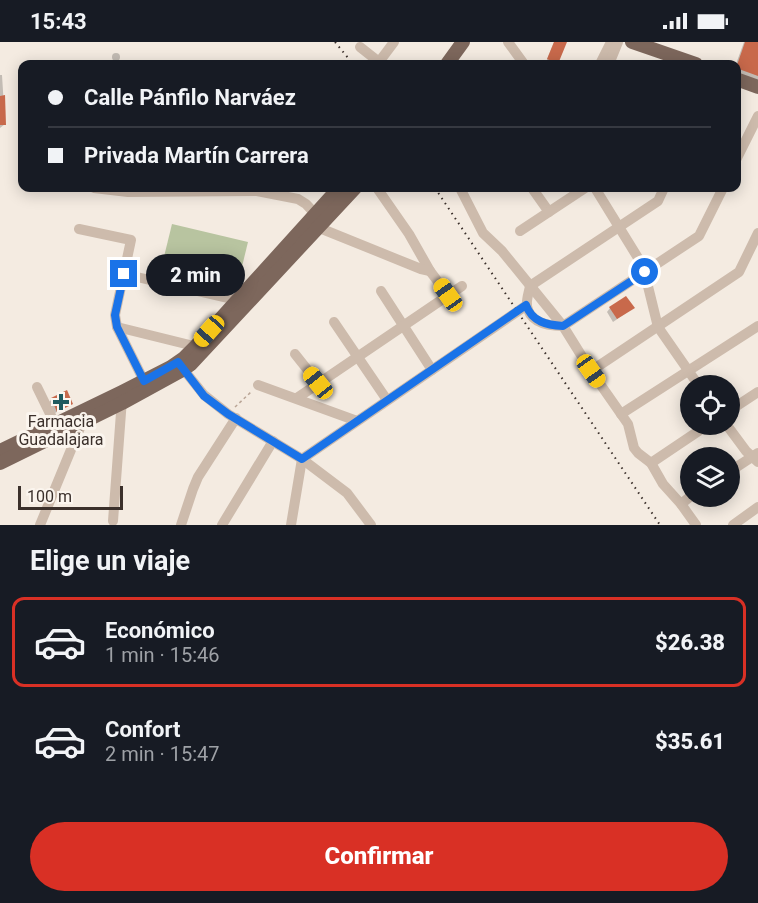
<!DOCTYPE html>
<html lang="es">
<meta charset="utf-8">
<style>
:root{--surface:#171b24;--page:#20242c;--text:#f1f3f6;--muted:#9ea1a6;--line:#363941;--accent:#d93025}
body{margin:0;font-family:Roboto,sans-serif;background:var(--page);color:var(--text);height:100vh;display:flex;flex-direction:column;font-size:22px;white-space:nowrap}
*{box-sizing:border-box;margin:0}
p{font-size:20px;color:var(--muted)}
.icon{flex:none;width:33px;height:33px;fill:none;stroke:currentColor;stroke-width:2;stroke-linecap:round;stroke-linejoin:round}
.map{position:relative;height:483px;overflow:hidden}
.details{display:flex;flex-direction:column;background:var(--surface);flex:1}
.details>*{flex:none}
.top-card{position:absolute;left:18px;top:18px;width:723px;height:132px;border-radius:12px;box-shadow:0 3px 15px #0003;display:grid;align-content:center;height:132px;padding:0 30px;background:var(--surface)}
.fabs{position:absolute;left:680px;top:333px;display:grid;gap:12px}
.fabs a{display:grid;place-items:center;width:60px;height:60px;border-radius:50%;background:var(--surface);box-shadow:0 3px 15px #0003;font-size:30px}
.scale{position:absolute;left:18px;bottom:15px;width:105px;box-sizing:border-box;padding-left:6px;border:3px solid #3b302b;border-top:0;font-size:16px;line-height:21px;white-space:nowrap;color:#3b302b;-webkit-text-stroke:4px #fbf5ee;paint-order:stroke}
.end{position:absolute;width:27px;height:27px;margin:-14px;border:8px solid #1a73e8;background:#fff;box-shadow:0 0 0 3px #fff}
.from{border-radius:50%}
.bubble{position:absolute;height:42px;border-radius:21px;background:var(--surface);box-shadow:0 3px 15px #0003;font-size:20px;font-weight:800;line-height:42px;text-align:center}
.car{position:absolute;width:18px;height:36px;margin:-18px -9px;border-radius:8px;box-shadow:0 0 4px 2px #0007;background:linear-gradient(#f5c518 24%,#345 0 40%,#f5c518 0 76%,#345 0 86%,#f5c518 0)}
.top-card b{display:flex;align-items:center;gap:21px;height:57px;font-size:22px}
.top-card b+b{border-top:2px solid var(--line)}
.top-card i{width:15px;height:15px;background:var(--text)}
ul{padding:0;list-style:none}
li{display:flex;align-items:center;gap:18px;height:90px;margin:0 12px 9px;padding:0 18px;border:3px solid transparent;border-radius:12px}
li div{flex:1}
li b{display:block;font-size:22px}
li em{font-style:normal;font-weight:800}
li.active{border-color:var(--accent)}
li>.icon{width:54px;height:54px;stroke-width:1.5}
h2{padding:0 30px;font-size:27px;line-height:72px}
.action{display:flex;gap:12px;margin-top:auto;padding:12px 30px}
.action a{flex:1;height:69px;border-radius:36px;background:var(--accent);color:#fff;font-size:24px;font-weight:800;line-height:69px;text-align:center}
.status{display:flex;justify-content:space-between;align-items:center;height:42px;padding:0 30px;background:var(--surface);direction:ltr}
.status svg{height:16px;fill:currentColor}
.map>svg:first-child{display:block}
</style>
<div class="status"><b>15:43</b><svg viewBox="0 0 49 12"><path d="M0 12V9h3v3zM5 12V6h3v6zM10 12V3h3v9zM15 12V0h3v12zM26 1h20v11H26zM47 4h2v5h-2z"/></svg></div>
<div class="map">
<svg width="758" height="483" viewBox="0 0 758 483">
<rect width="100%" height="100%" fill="#f4ebe1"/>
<polygon fill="#b8c4a0" points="172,182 248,200 237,245 161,227"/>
<g fill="#0003">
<polygon points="554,0 566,0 555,22 546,20"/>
<polygon points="744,0 758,0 758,38 736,31 736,22"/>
<circle cx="116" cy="15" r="4"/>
<polygon points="0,33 2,33 5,82 0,86"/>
<polygon points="610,266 629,269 613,280 607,270"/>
<polygon points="52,357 71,362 55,371 49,360"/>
</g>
<g fill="#c8694b">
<polygon points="554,0 567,0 558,22 547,17"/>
<polygon points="745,0 758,0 758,34 736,26"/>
<polygon points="5,53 6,83 0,83 0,54"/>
<polygon points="626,254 635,266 617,277 609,265"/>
<polygon points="67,348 73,362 57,370 51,356"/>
</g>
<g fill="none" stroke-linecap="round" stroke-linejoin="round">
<polyline stroke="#b9a596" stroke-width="1.5" stroke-dasharray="3 3" stroke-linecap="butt" points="235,365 251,350"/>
<g stroke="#cdbbac" stroke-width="10">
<polyline points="508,0 524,22"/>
<polyline points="360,5 379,20 394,0"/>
<polyline points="600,22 611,0"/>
<polyline points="609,22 618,0"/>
<polyline points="736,118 758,74"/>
<polyline points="94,146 128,150 257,149 298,157 306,162 319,176"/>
<polyline points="377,146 409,192 430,229 448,253"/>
<polyline points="460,146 483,191 502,209 563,284 591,329 628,382 634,406 638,411 651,421 663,442 681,462 696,483"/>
<polyline points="532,146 549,170"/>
<polyline points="595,146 643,224 658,285 699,344"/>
<path d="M664,146L658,159L530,244C529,250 526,258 527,264C530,281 549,284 563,284L699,194L723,146"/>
<polyline points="79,187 131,198 115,273 117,285 144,339"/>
<polyline points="322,187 421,227 430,229"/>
<polyline points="520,189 585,146"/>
<polyline points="124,232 236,258"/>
<polyline points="381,249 432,328"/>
<polyline points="334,280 387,358"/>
<polyline points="117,285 202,306"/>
<polyline points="295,312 318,341"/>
<polyline points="180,323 204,353 228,372 302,417 347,451 371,483"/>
<polyline points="591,329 739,230 758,191"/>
<polyline points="258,343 357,379"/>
<polyline points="37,345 58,388"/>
<polyline points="297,356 462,244"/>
<polyline points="729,369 758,350"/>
<polyline points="621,372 758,284"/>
<polyline points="726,382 746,409 758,420"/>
<polyline points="651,421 709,382"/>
<polyline points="729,430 758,411"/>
<polyline points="681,462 691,454"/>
<polyline points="113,479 122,357"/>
<polyline points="40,483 82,381"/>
<polyline points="181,483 193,447 198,435 236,376"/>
<polyline points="222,483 273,399"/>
<polyline points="291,483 302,417 527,263"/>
<polyline points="733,483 758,465"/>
</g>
<g stroke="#7d675c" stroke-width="14">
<polyline points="632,0 696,22"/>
<polyline points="447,22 463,0"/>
<polyline points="736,37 758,45"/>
<polyline points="0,409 122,350 171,325 184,316 196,304 339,146"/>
<polyline points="0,421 122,361 184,327 191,322 355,146"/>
</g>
<g stroke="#3b302b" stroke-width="2" stroke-dasharray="1.5 4.5" stroke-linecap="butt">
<polyline points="335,0 353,22"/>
<polyline points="435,146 660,483"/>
</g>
</g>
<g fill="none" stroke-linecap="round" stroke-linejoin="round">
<path stroke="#1a73e8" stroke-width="8" d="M124,232L115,273L117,285L144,339L178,320L204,354L228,372L302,417L526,263C532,280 547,283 563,284L645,230"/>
</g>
<path fill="#1f5a5e" stroke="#fbf5ee" stroke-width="2" d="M58 351h6v6h6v6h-6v6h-6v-6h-6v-6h6z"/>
<g text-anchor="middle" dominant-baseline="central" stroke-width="6" stroke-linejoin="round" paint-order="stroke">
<g font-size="16" fill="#3b302b" stroke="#fbf5ee">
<text x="61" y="379">Farmacia<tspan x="61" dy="18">Guadalajara</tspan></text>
</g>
</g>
</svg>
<div class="fabs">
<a><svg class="icon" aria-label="locate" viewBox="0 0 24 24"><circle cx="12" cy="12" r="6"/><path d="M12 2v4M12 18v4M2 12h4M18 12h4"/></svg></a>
<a><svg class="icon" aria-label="layers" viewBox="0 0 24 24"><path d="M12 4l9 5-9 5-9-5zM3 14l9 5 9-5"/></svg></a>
</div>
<div class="scale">100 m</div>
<i class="end from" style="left:645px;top:230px"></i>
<i class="end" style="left:124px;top:232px"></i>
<div class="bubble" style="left:146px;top:212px;width:99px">2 min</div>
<i class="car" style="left:448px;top:253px;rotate:325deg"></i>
<i class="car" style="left:209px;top:289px;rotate:222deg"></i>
<i class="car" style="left:591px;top:329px;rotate:145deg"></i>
<i class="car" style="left:318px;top:341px;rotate:321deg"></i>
<div class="top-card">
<b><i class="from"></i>Calle Pánfilo Narváez</b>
<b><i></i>Privada Martín Carrera</b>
</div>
</div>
<section class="details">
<h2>Elige un viaje</h2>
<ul>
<li class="active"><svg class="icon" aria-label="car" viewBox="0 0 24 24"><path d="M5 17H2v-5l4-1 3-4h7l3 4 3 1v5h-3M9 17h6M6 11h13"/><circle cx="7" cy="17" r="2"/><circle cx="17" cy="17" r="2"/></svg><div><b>Económico</b><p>1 min · 15:46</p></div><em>$26.38</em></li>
<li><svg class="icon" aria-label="car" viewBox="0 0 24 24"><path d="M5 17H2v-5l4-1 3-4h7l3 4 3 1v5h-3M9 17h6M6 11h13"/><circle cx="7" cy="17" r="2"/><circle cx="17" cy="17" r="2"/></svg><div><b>Confort</b><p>2 min · 15:47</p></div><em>$35.61</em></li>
</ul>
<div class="action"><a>Confirmar</a></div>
</section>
